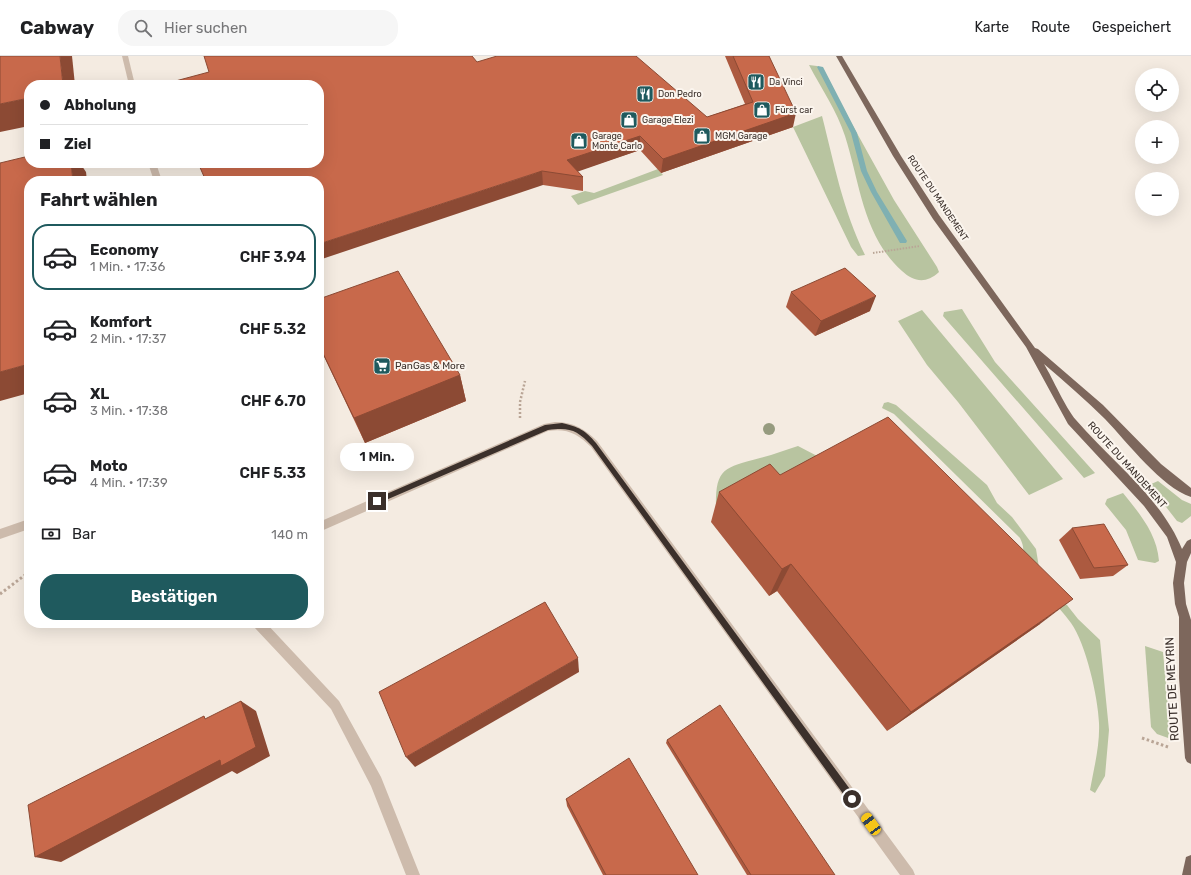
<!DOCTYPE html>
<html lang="de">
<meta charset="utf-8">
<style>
:root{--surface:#fff;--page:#f6f6f6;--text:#202124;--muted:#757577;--line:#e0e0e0;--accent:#1f5a5e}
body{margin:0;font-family:Rubik,sans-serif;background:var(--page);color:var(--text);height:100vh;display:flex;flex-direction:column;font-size:15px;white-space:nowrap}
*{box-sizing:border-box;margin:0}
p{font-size:13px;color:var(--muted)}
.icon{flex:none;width:22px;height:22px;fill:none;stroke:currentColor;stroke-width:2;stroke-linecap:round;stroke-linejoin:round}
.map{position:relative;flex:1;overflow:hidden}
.panel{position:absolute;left:24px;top:120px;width:300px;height:452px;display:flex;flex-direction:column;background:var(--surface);border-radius:16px;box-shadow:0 4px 16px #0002}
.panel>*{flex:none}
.hud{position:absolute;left:24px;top:24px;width:300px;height:88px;border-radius:16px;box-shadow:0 4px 16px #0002;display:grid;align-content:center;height:88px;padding:0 16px;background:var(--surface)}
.tools{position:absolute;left:1135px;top:12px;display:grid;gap:8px}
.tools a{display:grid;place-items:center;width:44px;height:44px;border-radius:50%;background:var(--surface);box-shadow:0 4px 16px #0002;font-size:20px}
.end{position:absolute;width:18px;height:18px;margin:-9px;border:5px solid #3b302b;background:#fff;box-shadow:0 0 0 2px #fff}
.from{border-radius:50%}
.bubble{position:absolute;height:28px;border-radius:14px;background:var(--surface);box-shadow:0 4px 16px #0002;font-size:13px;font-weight:600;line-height:28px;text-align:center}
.car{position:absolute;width:12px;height:24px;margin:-12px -6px;border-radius:5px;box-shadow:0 0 3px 1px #0007;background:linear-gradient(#f5c518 24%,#345 0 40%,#f5c518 0 76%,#345 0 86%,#f5c518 0)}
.hud b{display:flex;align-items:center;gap:14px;height:38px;font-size:15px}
.hud b+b{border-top:1px solid var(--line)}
.hud i{width:10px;height:10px;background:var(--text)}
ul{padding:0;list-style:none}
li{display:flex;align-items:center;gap:12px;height:66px;margin:0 8px 6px;padding:0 8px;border:2px solid transparent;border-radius:16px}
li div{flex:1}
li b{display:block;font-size:15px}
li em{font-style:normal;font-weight:600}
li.selected{border-color:var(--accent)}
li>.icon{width:36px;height:36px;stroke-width:1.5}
h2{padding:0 16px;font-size:18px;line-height:48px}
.pay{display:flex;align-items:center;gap:10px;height:44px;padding:0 16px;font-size:15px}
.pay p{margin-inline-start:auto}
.cta{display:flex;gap:8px;margin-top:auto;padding:8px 16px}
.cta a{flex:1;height:46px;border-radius:16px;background:var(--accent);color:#fff;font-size:16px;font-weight:600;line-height:46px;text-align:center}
header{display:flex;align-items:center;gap:24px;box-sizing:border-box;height:56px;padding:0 20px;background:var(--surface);border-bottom:1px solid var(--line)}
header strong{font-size:19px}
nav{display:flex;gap:22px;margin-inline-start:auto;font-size:14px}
.search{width:280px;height:36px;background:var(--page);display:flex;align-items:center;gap:10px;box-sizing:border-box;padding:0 14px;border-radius:16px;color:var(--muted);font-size:15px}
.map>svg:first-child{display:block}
</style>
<header>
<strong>Cabway</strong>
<div class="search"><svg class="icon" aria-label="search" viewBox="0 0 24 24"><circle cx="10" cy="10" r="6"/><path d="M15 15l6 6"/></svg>Hier suchen</div>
<nav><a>Karte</a><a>Route</a><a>Gespeichert</a></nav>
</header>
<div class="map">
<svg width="1191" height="819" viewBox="0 0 1191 819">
<rect width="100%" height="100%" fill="#f4ebe1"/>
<g fill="#b8c4a0">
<path d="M809,9L817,10L822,14L894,144L937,211L939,216C926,228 914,226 902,215C863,180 860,127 845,80C837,55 821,32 809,9Z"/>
<path d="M822,60C834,107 843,155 865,199L858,200L851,191L793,71Z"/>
<polygon points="658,113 663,119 578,149 571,140 585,135 594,137"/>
<polygon points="962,253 995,306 1095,417 1084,422 943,260 944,256"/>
<polygon points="922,254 1063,423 1029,439 958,346 927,309 898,265"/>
<path d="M888,346L896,349L987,429L997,447L1012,461L1036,493L1041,524L1067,549L1078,563L1100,584L1109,674L1105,720L1095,737L1090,734C1094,712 1100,689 1099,667C1098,641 1086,588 1071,567C1057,547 1036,530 1018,512C1023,501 1026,494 1020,482L894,358L882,352L884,347Z"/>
<path d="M798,390L821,402L716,455C715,413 722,412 760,402C773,399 785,394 798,390Z"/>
<polygon points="1158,425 1182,444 1191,448 1191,460 1182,467 1177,465 1149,429"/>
<path d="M1123,437C1140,458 1157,478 1159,505L1155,507L1138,504L1126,474L1105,448L1107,443Z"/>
<polygon points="1145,590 1163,596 1171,683 1157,678 1151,671"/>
</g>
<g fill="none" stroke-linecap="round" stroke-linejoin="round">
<polygon fill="#7fb0b2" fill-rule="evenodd" points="818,10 823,11 857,77 867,115 877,136 907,185 906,187 900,187 871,136 861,115 851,77 817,11"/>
<polyline stroke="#b9a596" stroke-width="2" stroke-dasharray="1.5 1.5" stroke-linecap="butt" points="873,197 920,190"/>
<polyline stroke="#b9a596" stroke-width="2.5" stroke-dasharray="2 2" stroke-linecap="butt" points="520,362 520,346 525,325"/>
<g stroke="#b9a596" stroke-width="3" stroke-dasharray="2.5 2.5" stroke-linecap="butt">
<polyline points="0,538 29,516"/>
<polyline points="1142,682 1168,691"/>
</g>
<g fill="#cdbbac" fill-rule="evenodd">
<polygon points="122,0 128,0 135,29 129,29"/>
<polygon points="148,107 156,107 162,125 154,125"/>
<path d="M555,366C573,366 585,373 597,385L913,814L915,819H900L591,391C578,378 567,372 548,375L319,476V466L544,368Z"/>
<polygon points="29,463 29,473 0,483 0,473"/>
<polygon points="252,567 266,567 339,645 381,721 420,819 406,819 371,730 331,653 254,571"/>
</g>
<g fill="#7d675c" fill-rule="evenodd">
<path d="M836,0H842L901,100L939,159L1035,292L1038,293L1103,349L1161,408L1191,432V441C1161,431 1128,387 1105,363C1086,344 1065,326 1044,308C1053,323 1065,351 1076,364C1111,405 1161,441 1182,493L1187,485L1191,483V497L1187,506L1184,527L1186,548L1191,564V708L1187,706L1185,702L1179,622V561L1175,548L1173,527L1176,506L1167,481L1144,450L1068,368L1026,291L933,163L893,100Z"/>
<polygon points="1191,799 1191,819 1182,819 1186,801"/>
</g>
</g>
<circle fill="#969b7f" cx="769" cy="373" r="6"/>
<g fill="#ac5a40">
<polygon points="725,0 769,0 793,71 661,117 640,94 577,115 583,121 583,135 543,129 477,6 707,61 745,48"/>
<polygon points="791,236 870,255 815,280 786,251"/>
<polygon points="319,243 460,319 466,345 365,387 319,290"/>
<polygon points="780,419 1040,568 887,675 777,535 769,540 711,466 719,436"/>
<polygon points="1072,472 1128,509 1113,520 1080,523 1059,484"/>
<polygon points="667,684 835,819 747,819 666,687"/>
<polygon points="566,743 698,819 603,819 567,750"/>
</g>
<g fill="#8c4a34">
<polygon points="60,0 72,0 75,29 63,29"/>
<polygon points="29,42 29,70 0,76 0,48"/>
<polygon points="796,57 793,71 661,117 663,103"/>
<polygon points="640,80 640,94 568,119 567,104"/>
<polygon points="71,107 80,107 86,116 87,125 73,125"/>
<polygon points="542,115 543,129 319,204 319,188"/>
<polygon points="876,240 870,255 815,280 821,265"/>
<polygon points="29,308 29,337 0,345 0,316"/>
<polygon points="460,319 466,345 365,387 354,362"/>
<polygon points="791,508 777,535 769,540 782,513"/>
<polygon points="1073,543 1040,568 887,675 911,656"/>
<polygon points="578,602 579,616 415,711 406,701"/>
<polygon points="241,645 256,655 270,700 237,718 232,715 61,806 35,801"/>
</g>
<g fill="#c8694b" stroke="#8c4a34">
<polygon points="0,0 60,0 63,29 29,29 29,42 0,48"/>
<polygon points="204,0 472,0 477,6 497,0 636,0 707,61 753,46 733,0 769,0 796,57 663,103 640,80 567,104 583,121 542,115 319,188 319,125 206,125 198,107 319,107 319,29 169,29 168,27 209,16"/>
<polygon points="29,100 29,107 71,107 73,125 29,125 29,308 0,316 0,107"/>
<polygon points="845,212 876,240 821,265 791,236"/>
<polygon points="398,215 460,319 354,362 319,289 319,243"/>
<polygon points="888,361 1073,543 911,656 791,508 782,513 719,436 770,408 780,419"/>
<polygon points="1104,468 1128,509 1094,512 1072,472"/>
<polygon points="545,546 578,602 406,701 379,636"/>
<polygon points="241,645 256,691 221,710 220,704 35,801 28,749 204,660 205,663"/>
<polygon points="720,649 835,819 751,819 667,684"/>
<polygon points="629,702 698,819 606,819 566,743"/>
</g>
<path fill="#3b302b" d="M562,367C579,371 585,374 596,387L855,740L857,743L855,746L852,747L849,746L592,390C577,374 570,371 548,374L379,447H375L374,445L375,443L545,369Z"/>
<defs>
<g id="restaurant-square" transform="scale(0.9)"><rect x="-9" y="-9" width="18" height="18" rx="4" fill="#1f5a5e" stroke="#fbf5ee"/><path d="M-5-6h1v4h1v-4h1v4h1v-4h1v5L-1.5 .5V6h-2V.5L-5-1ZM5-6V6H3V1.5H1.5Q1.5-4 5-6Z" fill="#fff"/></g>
<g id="shop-square" transform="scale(0.9)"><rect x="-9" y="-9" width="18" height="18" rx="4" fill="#1f5a5e" stroke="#fbf5ee"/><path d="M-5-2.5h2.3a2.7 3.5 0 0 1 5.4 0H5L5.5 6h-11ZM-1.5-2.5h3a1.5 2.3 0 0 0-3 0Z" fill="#fff"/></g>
<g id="supermarket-square" transform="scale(0.9)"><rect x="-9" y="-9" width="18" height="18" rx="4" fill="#1f5a5e" stroke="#fbf5ee"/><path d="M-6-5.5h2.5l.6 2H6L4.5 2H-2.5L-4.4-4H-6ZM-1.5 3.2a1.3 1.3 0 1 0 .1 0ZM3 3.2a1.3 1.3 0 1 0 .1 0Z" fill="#fff"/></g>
</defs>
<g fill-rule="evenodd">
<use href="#restaurant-square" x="756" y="26"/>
<use href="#restaurant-square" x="645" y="38"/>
<use href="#shop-square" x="762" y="54"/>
<use href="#shop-square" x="629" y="64"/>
<use href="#shop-square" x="702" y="80"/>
<use href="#shop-square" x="579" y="85"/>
<use href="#supermarket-square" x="382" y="310"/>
</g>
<g text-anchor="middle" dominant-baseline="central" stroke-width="4" stroke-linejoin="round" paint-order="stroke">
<g font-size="9" fill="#3b302b" stroke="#fbf5ee" text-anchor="start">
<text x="769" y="26">Da Vinci</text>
<text x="658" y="38">Don Pedro</text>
<text x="775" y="54">Fürst car</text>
<text x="642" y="64">Garage Elezi</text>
<text x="592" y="80">Garage<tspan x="592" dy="10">Monte Carlo</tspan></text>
<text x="715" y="80">MGM Garage</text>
</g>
<g font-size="9" fill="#3b302b" stroke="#fbf5ee">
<text transform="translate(938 142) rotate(56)">ROUTE DU MANDEMENT</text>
</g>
<g font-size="10" fill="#3b302b" stroke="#fbf5ee" text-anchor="start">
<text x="395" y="310">PanGas &amp; More</text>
</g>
<g font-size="10" fill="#3b302b" stroke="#fbf5ee">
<text transform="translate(1127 409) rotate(48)">ROUTE DU MANDEMENT</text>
</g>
<g font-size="12" fill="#3b302b" stroke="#fbf5ee">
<text transform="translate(1172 633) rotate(-93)">ROUTE DE MEYRIN</text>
</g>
</g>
</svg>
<div class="tools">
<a><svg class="icon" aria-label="locate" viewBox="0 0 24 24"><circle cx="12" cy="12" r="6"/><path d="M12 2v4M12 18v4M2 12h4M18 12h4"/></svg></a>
<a>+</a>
<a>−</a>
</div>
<i class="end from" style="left:852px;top:743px"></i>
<i class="end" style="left:377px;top:445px"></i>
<div class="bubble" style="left:340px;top:387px;width:74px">1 Min.</div>
<i class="car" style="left:871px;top:768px;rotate:324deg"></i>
<div class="hud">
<b><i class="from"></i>Abholung</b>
<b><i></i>Ziel</b>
</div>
<section class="panel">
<h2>Fahrt wählen</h2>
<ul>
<li class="selected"><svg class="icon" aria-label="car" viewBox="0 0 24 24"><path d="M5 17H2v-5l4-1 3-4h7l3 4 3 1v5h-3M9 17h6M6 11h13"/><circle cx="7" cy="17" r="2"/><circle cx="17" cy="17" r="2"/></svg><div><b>Economy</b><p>1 Min. · 17:36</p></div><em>CHF 3.94</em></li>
<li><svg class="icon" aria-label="car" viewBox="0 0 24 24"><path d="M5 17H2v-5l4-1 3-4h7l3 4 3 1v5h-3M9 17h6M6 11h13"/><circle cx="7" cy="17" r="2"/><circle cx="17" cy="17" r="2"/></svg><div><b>Komfort</b><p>2 Min. · 17:37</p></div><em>CHF 5.32</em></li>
<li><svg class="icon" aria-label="car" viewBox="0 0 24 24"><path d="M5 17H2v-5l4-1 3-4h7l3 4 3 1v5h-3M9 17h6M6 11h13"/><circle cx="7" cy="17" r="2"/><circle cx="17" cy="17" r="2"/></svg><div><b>XL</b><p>3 Min. · 17:38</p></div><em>CHF 6.70</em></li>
<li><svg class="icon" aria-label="car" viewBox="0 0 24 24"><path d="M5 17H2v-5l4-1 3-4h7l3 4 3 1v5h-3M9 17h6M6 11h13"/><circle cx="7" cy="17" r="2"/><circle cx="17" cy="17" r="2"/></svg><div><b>Moto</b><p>4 Min. · 17:39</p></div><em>CHF 5.33</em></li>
</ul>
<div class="pay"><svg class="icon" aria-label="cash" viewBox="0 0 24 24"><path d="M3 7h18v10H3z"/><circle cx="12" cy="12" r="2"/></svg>Bar<p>140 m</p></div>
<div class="cta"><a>Bestätigen</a></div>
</section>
</div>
